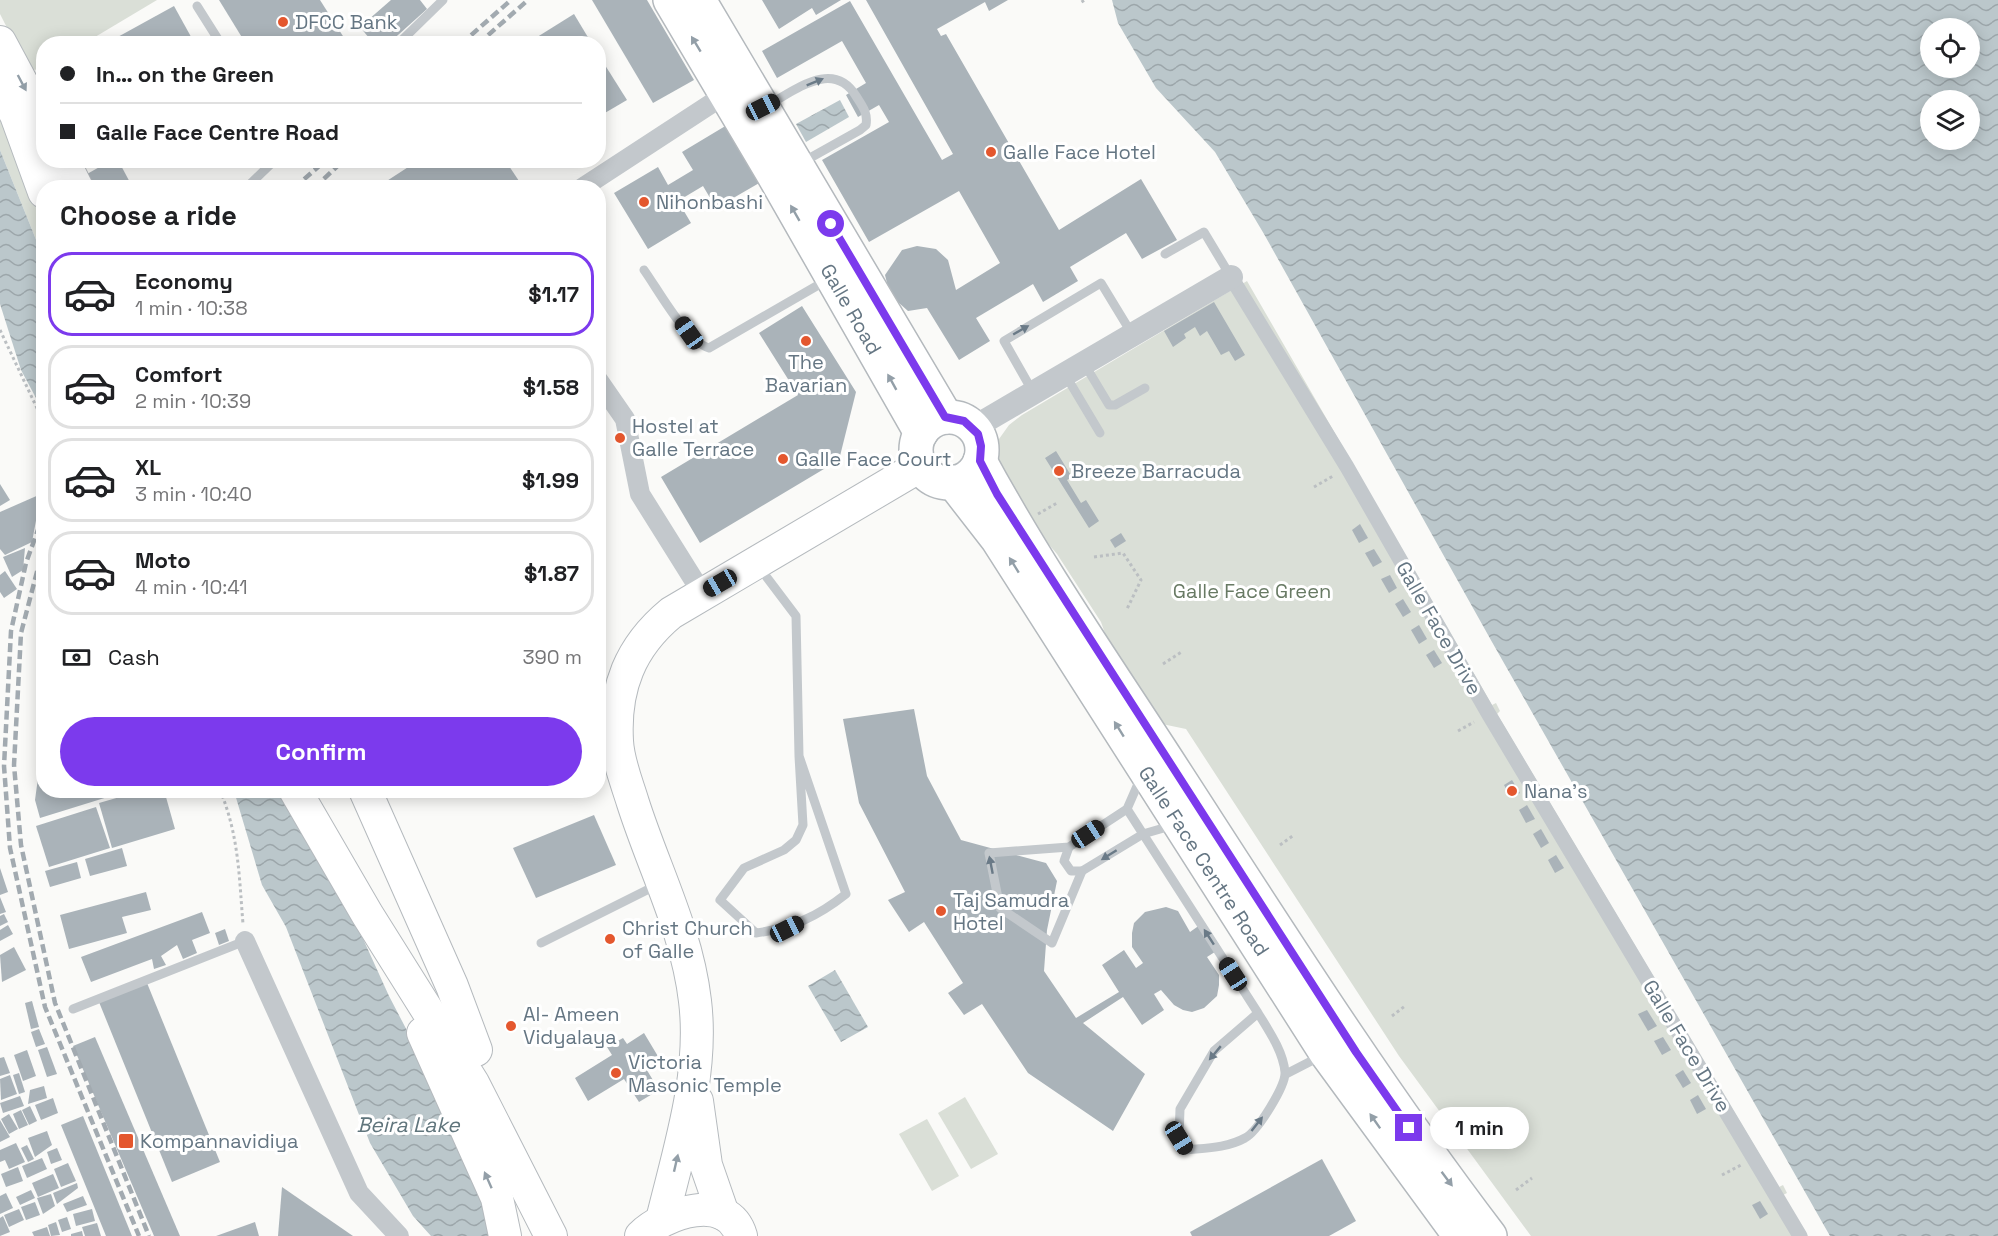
<!DOCTYPE html>
<meta charset="utf-8">
<style>
:root{--surface:#fff;--page:#f6f6f6;--text:#202124;--muted:#757577;--line:#e0e0e0;--accent:#7c3aed}
body{margin:0;font-family:"Space Grotesk",sans-serif;background:var(--page);color:var(--text);height:100vh;display:flex;flex-direction:column;font-size:22px;white-space:nowrap}
*{box-sizing:border-box;margin:0}
p{font-size:20px;color:var(--muted)}
.icon{flex:none;width:33px;height:33px;fill:none;stroke:currentColor;stroke-width:2;stroke-linecap:round;stroke-linejoin:round}
.map{position:relative;flex:1;overflow:hidden}
.drawer{position:absolute;left:36px;top:180px;width:570px;height:618px;display:flex;flex-direction:column;background:var(--surface);border-radius:24px;box-shadow:0 3px 15px #0003}
.drawer>*{flex:none}
.hud{position:absolute;left:36px;top:36px;width:570px;height:132px;border-radius:24px;box-shadow:0 3px 15px #0003;display:grid;align-content:center;height:132px;padding:0 24px;background:var(--surface)}
.fabs{position:absolute;left:1920px;top:18px;display:grid;gap:12px}
.fabs a{display:grid;place-items:center;width:60px;height:60px;border-radius:50%;background:var(--surface);box-shadow:0 3px 15px #0003;font-size:30px}
.end{position:absolute;width:27px;height:27px;margin:-14px;border:8px solid #7c3aed;background:#fff;box-shadow:0 0 0 3px #fff}
.from{border-radius:50%}
.bubble{position:absolute;height:42px;border-radius:21px;background:var(--surface);box-shadow:0 3px 15px #0003;font-size:20px;font-weight:800;line-height:42px;text-align:center}
.car{position:absolute;width:18px;height:36px;margin:-18px -9px;border-radius:8px;box-shadow:0 0 4px 2px #0007;background:linear-gradient(#222 24%,#8ab4d8 0 40%,#222 0 76%,#8ab4d8 0 86%,#222 0)}
.hud b{display:flex;align-items:center;gap:21px;height:57px;font-size:22px}
.hud b+b{border-top:2px solid var(--line)}
.hud i{width:15px;height:15px;background:var(--text)}
ul{padding:0;list-style:none}
li{display:flex;align-items:center;gap:18px;height:84px;margin:0 12px 9px;padding:0 12px;border:3px solid var(--line);border-radius:24px}
li div{flex:1}
li b{display:block;font-size:22px}
li em{font-style:normal;font-weight:800}
li.selected{border-color:var(--accent)}
li>.icon{width:54px;height:54px;stroke-width:1.5}
h2{padding:0 24px;font-size:27px;line-height:72px}
.pay{display:flex;align-items:center;gap:15px;height:66px;padding:0 24px;font-size:22px}
.pay p{margin-inline-start:auto}
.cta{display:flex;gap:12px;margin-top:auto;padding:12px 24px}
.cta a{flex:1;height:69px;border-radius:36px;background:var(--accent);color:#fff;font-size:24px;font-weight:800;line-height:69px;text-align:center}
.map>svg:first-child{display:block}
</style>
<div class="map">
<svg width="1998" height="1236" viewBox="0 0 1998 1236">
<defs>
<pattern id="water-waves" width="16" height="10" patternUnits="userSpaceOnUse" patternTransform="scale(1.5)"><rect width="16" height="10" fill="#bbc7cb"/><path d="M0 5q4-4 8 0t8 0" fill="none" stroke="#9ca6aa"/></pattern>
</defs>
<rect width="100%" height="100%" fill="#fafaf8"/>
<g fill="#dadfd7">
<polygon points="0,0 157,0 85,43 44,44 43,69 32,70 26,65 0,14"/>
<polygon points="0,116 27,175 43,221 43,257 0,150"/>
<polygon points="1247,281 1492,705 1496,703 1500,711 1497,714 1779,1187 1783,1185 1787,1193 1783,1195 1808,1236 1531,1236 1399,1056 1186,729 1162,724 1114,659 1101,622 1057,554 1038,532 998,467 999,439 1009,425 1022,415"/>
<polygon points="965,1097 998,1154 971,1169 938,1113"/>
<polygon points="927,1119 959,1176 932,1191 899,1134"/>
</g>
<g fill="url(#water-waves)" fill-rule="evenodd">
<path d="M1112,0H1998V1236H1830L1492,642L1264,234L1215,152L1156,88L1118,23ZM1970,28V68H1930V28ZM1930,100H1970V140H1930Z"/>
<polygon points="840,100 849,117 806,142 796,124"/>
<polygon points="0,150 43,257 43,411 21,370 0,304"/>
<polygon points="234,791 296,791 389,996 514,1236 431,1236 413,1216 370,1143 286,927 262,885"/>
<polygon points="835,970 868,1027 841,1042 808,986"/>
</g>
<g fill="#aab3b9">
<polygon points="219,0 320,0 348,44 246,44"/>
<polygon points="391,0 420,0 427,9 388,44 374,44 360,27"/>
<polygon points="592,0 647,0 694,80 653,103"/>
<polygon points="762,0 841,0 816,15 812,8 779,29"/>
<polygon points="866,0 1008,0 989,11 985,2 937,29 941,36 946,34 1059,230 1141,179 1177,240 1142,259 1126,233 1070,267 1078,281 1043,302 1033,284 976,318 990,341 959,360 927,308 908,311 890,295 885,275 902,250 917,246 936,249 948,260 956,290 1000,263 959,191 869,242 822,160 889,122 879,105 858,117 846,95 866,83 842,41 777,78 762,51 850,1 942,160 953,154"/>
<polygon points="174,6 195,44 105,44"/>
<polygon points="574,14 592,44 526,44"/>
<polygon points="598,54 627,100 598,117"/>
<polygon points="732,122 766,179 716,208 703,186 678,201 691,223 648,249 614,193 658,167 668,185 693,170 682,152"/>
<polygon points="112,160 118,160 133,188 94,188 87,174"/>
<polygon points="419,160 505,160 519,181 508,188 376,188"/>
<polygon points="1214,302 1245,355 1235,361 1229,351 1221,355 1207,331 1200,336 1195,327 1184,334 1186,338 1173,347 1164,331"/>
<polygon points="802,306 856,392 839,460 700,543 661,477 798,395 759,333"/>
<polygon points="1056,451 1072,477 1067,480 1081,503 1086,500 1099,521 1089,528 1045,458"/>
<polygon points="0,484 10,500 0,506"/>
<polygon points="41,494 32,542 5,555 0,549 0,512"/>
<polygon points="1360,524 1368,538 1359,543 1352,530"/>
<polygon points="1121,533 1126,541 1115,548 1110,540"/>
<polygon points="25,548 23,570 12,577 3,557"/>
<polygon points="1374,549 1382,562 1373,567 1365,553"/>
<polygon points="5,571 17,589 4,598 0,592 0,575"/>
<polygon points="1390,575 1397,588 1389,593 1381,579"/>
<polygon points="1403,599 1411,612 1403,617 1395,604"/>
<polygon points="1419,625 1427,639 1419,644 1411,630"/>
<polygon points="1434,650 1442,663 1434,668 1426,655"/>
<polygon points="914,709 927,776 961,840 1046,863 1057,881 1047,930 1044,971 1076,1018 1119,992 1102,965 1124,950 1136,968 1143,963 1132,947 1132,933 1134,923 1145,912 1166,907 1178,911 1190,932 1204,922 1221,948 1207,957 1219,975 1219,985 1217,996 1204,1008 1192,1012 1183,1010 1174,1005 1161,990 1154,994 1164,1010 1142,1025 1123,997 1083,1023 1145,1074 1113,1131 1028,1073 982,1004 964,1015 948,993 963,983 924,922 909,932 888,900 905,892 859,803 843,719"/>
<polygon points="42,749 44,790 127,791 40,818 35,800"/>
<polygon points="1512,780 1520,793 1511,798 1504,785"/>
<polygon points="144,790 164,790 175,829 112,848 99,803"/>
<polygon points="1527,805 1535,819 1526,823 1519,810"/>
<polygon points="96,807 110,848 49,867 36,826"/>
<polygon points="594,815 616,865 536,898 513,848"/>
<polygon points="1541,829 1549,843 1541,848 1533,834"/>
<polygon points="122,848 127,866 90,876 85,859"/>
<polygon points="1556,855 1564,868 1555,873 1548,860"/>
<polygon points="77,862 81,878 50,887 45,871"/>
<polygon points="0,868 8,892 0,895"/>
<polygon points="146,892 151,910 122,917 127,933 69,949 60,915"/>
<polygon points="0,897 6,912 0,914"/>
<polygon points="202,912 210,933 192,940 197,953 183,959 177,945 161,956 166,965 154,969 152,959 91,982 81,957"/>
<polygon points="4,914 8,922 0,926 0,916"/>
<polygon points="8,925 13,934 0,941 0,930"/>
<polygon points="225,929 229,941 219,945 215,933"/>
<polygon points="14,947 26,970 2,982 0,955"/>
<polygon points="147,983 220,1162 172,1182 99,1002"/>
<polygon points="32,1001 39,1027 31,1029 25,1003"/>
<polygon points="1647,1010 1657,1026 1648,1031 1638,1014"/>
<polygon points="39,1029 45,1044 36,1047 31,1032"/>
<polygon points="644,1033 659,1058 645,1067 659,1090 639,1102 624,1079 588,1101 575,1078 612,1055 607,1047 623,1038 627,1044"/>
<polygon points="95,1037 180,1236 154,1236 73,1046"/>
<polygon points="1663,1037 1671,1050 1662,1055 1654,1041"/>
<polygon points="47,1047 57,1074 47,1077 38,1050"/>
<polygon points="27,1050 36,1076 23,1081 14,1055"/>
<polygon points="4,1057 10,1073 0,1076 0,1058"/>
<polygon points="1683,1070 1691,1083 1683,1088 1675,1075"/>
<polygon points="19,1073 25,1092 19,1094 13,1075"/>
<polygon points="10,1075 17,1094 1,1100 0,1079"/>
<polygon points="44,1086 47,1098 28,1104 30,1090"/>
<polygon points="1698,1095 1706,1109 1697,1114 1690,1100"/>
<polygon points="20,1096 24,1106 3,1113 0,1103"/>
<polygon points="53,1098 58,1113 41,1120 35,1105"/>
<polygon points="30,1106 37,1121 29,1125 22,1110"/>
<polygon points="21,1110 28,1125 19,1129 13,1114"/>
<polygon points="9,1114 18,1129 9,1134 1,1119"/>
<polygon points="83,1116 132,1236 106,1236 61,1125"/>
<polygon points="0,1120 10,1137 0,1142"/>
<polygon points="47,1131 52,1145 35,1157 28,1138"/>
<polygon points="16,1143 25,1162 9,1169 5,1160 0,1162 0,1150"/>
<polygon points="27,1145 34,1159 28,1162 21,1148"/>
<polygon points="57,1148 62,1160 51,1164 47,1152"/>
<polygon points="42,1158 47,1169 27,1178 22,1166"/>
<polygon points="1322,1159 1356,1221 1329,1236 1192,1236 1190,1232"/>
<polygon points="68,1163 76,1181 61,1187 54,1169"/>
<polygon points="18,1167 23,1181 6,1187 1,1174"/>
<polygon points="53,1174 59,1188 38,1197 32,1183"/>
<polygon points="77,1183 78,1188 57,1204 53,1193"/>
<polygon points="282,1187 353,1236 278,1236"/>
<polygon points="31,1190 35,1198 20,1205 16,1197"/>
<polygon points="6,1193 13,1208 0,1214 0,1196"/>
<polygon points="51,1194 55,1206 43,1214 37,1198"/>
<polygon points="83,1196 87,1205 67,1212 63,1204"/>
<polygon points="1760,1201 1768,1214 1760,1219 1752,1205"/>
<polygon points="35,1202 40,1215 26,1220 21,1207"/>
<polygon points="19,1209 24,1220 9,1227 4,1215"/>
<polygon points="92,1209 95,1221 76,1226 73,1214"/>
<polygon points="3,1216 10,1232 0,1236 0,1218"/>
<polygon points="67,1217 71,1229 62,1232 58,1220"/>
<polygon points="56,1222 60,1235 51,1236 48,1225"/>
<polygon points="255,1222 259,1236 216,1236"/>
<polygon points="97,1223 101,1236 85,1236 82,1227"/>
<polygon points="47,1227 50,1236 34,1236 32,1232"/>
<polygon points="82,1231 83,1236 71,1236 71,1234"/>
</g>
<g fill="none" stroke-linecap="round" stroke-linejoin="round">
<g stroke="#b5babe" stroke-width="34">
<g id="primary">
<polyline points="0,42 44,124"/>
<polyline points="0,86 16,115 44,192"/>
<polyline points="63,160 77,188"/>
<polyline points="295,790 367,914 473,1083 551,1236"/>
<polyline points="365,790 452,986 476,1050"/>
<polyline points="423,1033 497,1198 505,1236"/>
<polyline points="697,1101 706,1165 723,1214"/>
<path d="M662,1220C679,1150 704,1074 695,1001C687,931 654,869 633,803C627,783 618,762 617,741C614,688 630,647 671,613L920,466"/>
<path d="M641,1236C664,1213 728,1191 741,1236"/>
</g>
</g>
<g stroke="#b4b9bd" stroke-width="36">
<g id="trunk">
<polyline points="670,0 773,174 921,433"/>
<polyline points="699,0 946,417"/>
<circle cx="949" cy="450" r="33"/>
<path d="M980,461C1039,570 1111,673 1178,777C1279,933 1378,1089 1490,1236"/>
<polyline points="953,482 998,540 1326,1053 1460,1236"/>
</g>
</g>
<g stroke="#bbbfc2" stroke-width="3" stroke-dasharray="3 3" stroke-linecap="butt">
<polyline points="1082,0 1085,5"/>
<polyline points="0,330 44,423"/>
<polyline points="1314,487 1333,476"/>
<polyline points="1038,514 1057,503"/>
<polyline points="1094,557 1123,553 1141,580 1127,609"/>
<polyline points="1163,664 1183,651"/>
<polyline points="1458,731 1474,722"/>
<path d="M220,790C239,836 239,876 243,924"/>
<polyline points="1280,845 1294,835"/>
<polyline points="1392,1016 1405,1006"/>
<polyline points="1722,1175 1741,1165"/>
<polyline points="1516,1190 1532,1178"/>
</g>
<g stroke="#c3c8cc" stroke-width="9">
<polyline points="197,6 221,44"/>
<polyline points="398,44 443,0"/>
<path d="M768,105C796,90 833,59 856,96C863,107 868,113 866,125L860,130L801,163"/>
<polyline points="246,188 275,160"/>
<polyline points="1165,254 1204,232 1231,277"/>
<path d="M644,270C659,291 686,341 709,348L827,280"/>
<polyline points="1085,365 1109,405 1115,405 1145,388"/>
<polyline points="1066,376 1100,433"/>
<polyline points="1033,392 1004,341 1101,283 1132,334"/>
<path d="M759,567L796,616L799,756L846,894C817,917 792,928 756,933L720,900L744,868L784,850L796,840L803,825L799,756"/>
<polyline points="598,685 612,700"/>
<path d="M1127,809L1258,1013C1269,1031 1283,1051 1285,1072C1286,1086 1257,1132 1245,1138C1227,1148 1205,1148 1186,1150L1179,1138L1180,1109L1214,1051L1258,1013"/>
<polyline points="1069,847 1064,861 1071,871 1082,871 1143,834 1174,825"/>
<polyline points="1082,871 1052,943 1000,908 989,853 1069,847 1127,809 1141,777"/>
<polyline points="541,943 657,885"/>
<polyline points="73,1009 245,941"/>
<polyline points="1286,1074 1321,1056"/>
</g>
<polyline stroke="#c3c8cc" stroke-width="15" points="1231,277 1347,467 1488,713 1800,1236"/>
<g stroke="#c3c8cc" stroke-width="20">
<polyline points="582,188 726,94"/>
<polyline points="598,380 625,419 640,494 702,593"/>
<polyline points="245,941 359,1193 399,1236"/>
</g>
<polyline stroke="#c3c8cc" stroke-width="24" points="973,428 1231,277"/>
<use href="#primary" stroke="#fff" stroke-width="32"/>
<use href="#trunk" stroke="#fff" stroke-width="33"/>
<g stroke="#a2aab0" stroke-width="4.5" stroke-dasharray="9 4.5" stroke-linecap="butt">
<polyline points="461,44 511,0"/>
<polyline points="478,44 528,0"/>
<polyline points="294,188 326,160"/>
<polyline points="314,188 344,160"/>
<polyline points="44,513 26,563 11,631 4,766 10,848 45,1007 139,1236"/>
<polyline points="44,545 21,633 14,765 21,845 55,1003 149,1236"/>
</g>
</g>
<defs><path id="oneway-solid" d="M-6-.8H1V-3.2L6.5 0L1 3.2V.8H-6Z" transform="scale(1.5)"/></defs>
<g fill="#939fa8">
<use href="#oneway-solid" transform="translate(696 44) rotate(-121)"/>
<use href="#oneway-solid" transform="translate(22 83) rotate(62)"/>
<use href="#oneway-solid" transform="translate(795 213) rotate(-120)"/>
<use href="#oneway-solid" transform="translate(892 382) rotate(-119)"/>
<use href="#oneway-solid" transform="translate(1014 565) rotate(-122)"/>
<use href="#oneway-solid" transform="translate(1119 729) rotate(-122)"/>
<use href="#oneway-solid" transform="translate(1375 1121) rotate(-125)"/>
<use href="#oneway-solid" transform="translate(676 1163) rotate(-77)"/>
<use href="#oneway-solid" transform="translate(1447 1179) rotate(53)"/>
<use href="#oneway-solid" transform="translate(488 1180) rotate(-114)"/>
</g>
<g fill="#6a7a87">
<use href="#oneway-solid" transform="translate(815 82) rotate(-22)"/>
<use href="#oneway-solid" transform="translate(1021 330) rotate(-30)"/>
<use href="#oneway-solid" transform="translate(1109 855) rotate(148)"/>
<use href="#oneway-solid" transform="translate(991 865) rotate(-101)"/>
<use href="#oneway-solid" transform="translate(1209 937) rotate(-123)"/>
<use href="#oneway-solid" transform="translate(1215 1053) rotate(130)"/>
<use href="#oneway-solid" transform="translate(1257 1124) rotate(-52)"/>
</g>
<g fill="none" stroke-linecap="round" stroke-linejoin="round">
<polyline stroke="#7c3aed" stroke-width="8" points="831,224 945,417 964,421 978,434 981,446 980,461 997,494 1356,1052 1409,1128"/>
</g>
<g fill="#e4572e" stroke="#fff" stroke-width="2">
<circle cx="283" cy="22" r="6"/>
<circle cx="991" cy="152" r="6"/>
<circle cx="644" cy="202" r="6"/>
<circle cx="806" cy="341" r="6"/>
<circle cx="620" cy="438" r="6"/>
<circle cx="783" cy="459" r="6"/>
<circle cx="1059" cy="471" r="6"/>
<circle cx="1512" cy="791" r="6"/>
<circle cx="941" cy="911" r="6"/>
<circle cx="610" cy="939" r="6"/>
<circle cx="511" cy="1026" r="6"/>
<circle cx="616" cy="1073" r="6"/>
<rect x="118" y="1133" width="16" height="16" rx="3"/>
</g>
<g text-anchor="middle" dominant-baseline="central" stroke-width="6" stroke-linejoin="round" paint-order="stroke">
<g font-size="20" fill="#657683" stroke="#fff" text-anchor="start">
<text x="295" y="22">DFCC Bank</text>
<text x="1003" y="152">Galle Face Hotel</text>
<text x="656" y="202">Nihonbashi</text>
<text x="806" y="362" text-anchor="middle">The<tspan x="806" dy="23">Bavarian</tspan></text>
<text x="632" y="426">Hostel at<tspan x="632" dy="23">Galle Terrace</tspan></text>
<text x="795" y="459">Galle Face Court</text>
<text x="1071" y="471">Breeze Barracuda</text>
<text x="1524" y="791">Nana's</text>
<text x="953" y="900">Taj Samudra<tspan x="953" dy="23">Hotel</tspan></text>
<text x="622" y="928">Christ Church<tspan x="622" dy="23">of Galle</tspan></text>
<text x="523" y="1014">Al- Ameen<tspan x="523" dy="23">Vidyalaya</tspan></text>
<text x="628" y="1062">Victoria<tspan x="628" dy="23">Masonic Temple</tspan></text>
<text x="140" y="1141">Kompannavidiya</text>
</g>
<g font-size="20" fill="#657683" stroke="#fff">
<text transform="translate(851 309) rotate(60)">Galle Road</text>
<text transform="translate(1439 628) rotate(60)">Galle Face Drive</text>
<text transform="translate(1204 861) rotate(57)">Galle Face Centre Road</text>
<text transform="translate(1687 1046) rotate(59)">Galle Face Drive</text>
</g>
<g font-size="20" fill="#687a64" stroke="#fff">
<text x="1252" y="591">Galle Face Green</text>
</g>
<g font-size="21" font-style="italic" fill="#60757c" stroke="#fff">
<text x="408" y="1124">Beira Lake</text>
</g>
</g>
</svg>
<div class="fabs">
<a><svg class="icon" aria-label="locate" viewBox="0 0 24 24"><circle cx="12" cy="12" r="6"/><path d="M12 2v4M12 18v4M2 12h4M18 12h4"/></svg></a>
<a><svg class="icon" aria-label="layers" viewBox="0 0 24 24"><path d="M12 4l9 5-9 5-9-5zM3 14l9 5 9-5"/></svg></a>
</div>
<i class="end from" style="left:831px;top:224px"></i>
<i class="end" style="left:1409px;top:1128px"></i>
<div class="bubble" style="left:1430px;top:1107px;width:99px">1 min</div>
<i class="car" style="left:763px;top:107px;rotate:63deg"></i>
<i class="car" style="left:689px;top:333px;rotate:325deg"></i>
<i class="car" style="left:720px;top:583px;rotate:240deg"></i>
<i class="car" style="left:1088px;top:834px;rotate:57deg"></i>
<i class="car" style="left:787px;top:929px;rotate:63deg"></i>
<i class="car" style="left:1233px;top:974px;rotate:327deg"></i>
<i class="car" style="left:1179px;top:1138px;rotate:148deg"></i>
<div class="hud">
<b><i class="from"></i>In… on the Green</b>
<b><i></i>Galle Face Centre Road</b>
</div>
<section class="drawer">
<h2>Choose a ride</h2>
<ul>
<li class="selected"><svg class="icon" aria-label="car" viewBox="0 0 24 24"><path d="M5 17H2v-5l4-1 3-4h7l3 4 3 1v5h-3M9 17h6M6 11h13"/><circle cx="7" cy="17" r="2"/><circle cx="17" cy="17" r="2"/></svg><div><b>Economy</b><p>1 min · 10:38</p></div><em>$1.17</em></li>
<li><svg class="icon" aria-label="car" viewBox="0 0 24 24"><path d="M5 17H2v-5l4-1 3-4h7l3 4 3 1v5h-3M9 17h6M6 11h13"/><circle cx="7" cy="17" r="2"/><circle cx="17" cy="17" r="2"/></svg><div><b>Comfort</b><p>2 min · 10:39</p></div><em>$1.58</em></li>
<li><svg class="icon" aria-label="car" viewBox="0 0 24 24"><path d="M5 17H2v-5l4-1 3-4h7l3 4 3 1v5h-3M9 17h6M6 11h13"/><circle cx="7" cy="17" r="2"/><circle cx="17" cy="17" r="2"/></svg><div><b>XL</b><p>3 min · 10:40</p></div><em>$1.99</em></li>
<li><svg class="icon" aria-label="car" viewBox="0 0 24 24"><path d="M5 17H2v-5l4-1 3-4h7l3 4 3 1v5h-3M9 17h6M6 11h13"/><circle cx="7" cy="17" r="2"/><circle cx="17" cy="17" r="2"/></svg><div><b>Moto</b><p>4 min · 10:41</p></div><em>$1.87</em></li>
</ul>
<div class="pay"><svg class="icon" aria-label="cash" viewBox="0 0 24 24"><path d="M3 7h18v10H3z"/><circle cx="12" cy="12" r="2"/></svg>Cash<p>390 m</p></div>
<div class="cta"><a>Confirm</a></div>
</section>
</div>
